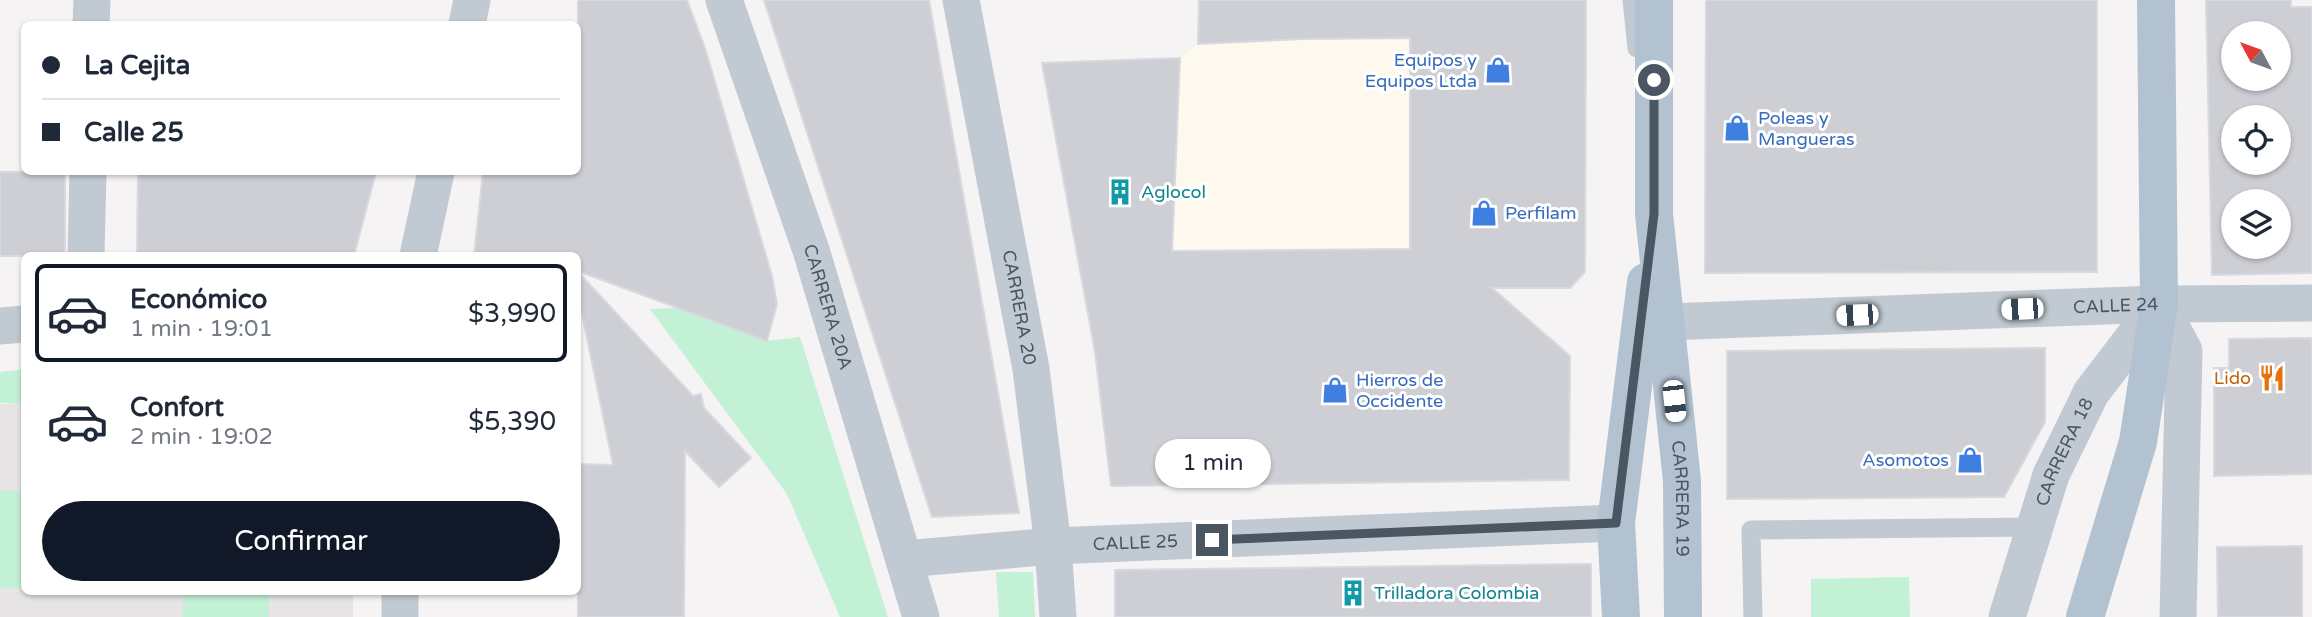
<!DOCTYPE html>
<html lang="es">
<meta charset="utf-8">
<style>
:root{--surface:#fff;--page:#f2f2f3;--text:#1f2937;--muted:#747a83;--line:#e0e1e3;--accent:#111827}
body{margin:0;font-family:"Varela Round",sans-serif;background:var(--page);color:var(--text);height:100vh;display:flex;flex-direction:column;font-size:26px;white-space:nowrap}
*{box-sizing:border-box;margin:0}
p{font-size:23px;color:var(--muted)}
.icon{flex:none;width:38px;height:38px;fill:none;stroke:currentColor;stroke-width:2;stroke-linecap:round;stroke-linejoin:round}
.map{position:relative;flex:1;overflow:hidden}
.drawer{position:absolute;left:21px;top:252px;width:560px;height:343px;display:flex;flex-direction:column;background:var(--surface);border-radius:10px;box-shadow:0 2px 5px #0004}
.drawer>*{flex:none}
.hud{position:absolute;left:21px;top:21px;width:560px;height:154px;border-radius:10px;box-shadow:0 2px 5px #0004;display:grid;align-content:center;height:154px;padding:0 21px;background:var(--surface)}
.needle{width:46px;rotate:311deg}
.tools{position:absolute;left:2221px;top:21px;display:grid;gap:14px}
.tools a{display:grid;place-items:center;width:70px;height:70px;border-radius:50%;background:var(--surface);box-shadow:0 2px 5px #0004;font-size:35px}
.end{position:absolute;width:32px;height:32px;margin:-16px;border:9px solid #4a5661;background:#fff;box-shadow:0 0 0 4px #fff}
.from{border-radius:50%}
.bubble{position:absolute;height:49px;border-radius:24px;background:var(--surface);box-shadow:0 2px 5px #0004;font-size:23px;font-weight:600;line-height:49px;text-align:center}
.car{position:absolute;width:21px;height:42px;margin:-21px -10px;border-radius:9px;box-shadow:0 0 5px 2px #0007;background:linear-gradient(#fff 24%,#345 0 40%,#fff 0 76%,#345 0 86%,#fff 0)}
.hud b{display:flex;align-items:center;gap:24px;height:66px;font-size:26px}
.hud b+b{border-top:2px solid var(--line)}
.hud i{width:18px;height:18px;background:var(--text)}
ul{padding:12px 0 0;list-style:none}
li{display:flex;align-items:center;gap:21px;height:98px;margin:0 14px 10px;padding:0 7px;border:4px solid transparent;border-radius:10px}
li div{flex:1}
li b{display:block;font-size:26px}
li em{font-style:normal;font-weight:600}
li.selected{border-color:var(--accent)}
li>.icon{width:63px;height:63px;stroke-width:1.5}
.primary-button{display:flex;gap:14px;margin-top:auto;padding:14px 21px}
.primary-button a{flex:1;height:80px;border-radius:42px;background:var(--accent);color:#fff;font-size:28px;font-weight:600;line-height:80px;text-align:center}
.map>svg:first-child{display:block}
</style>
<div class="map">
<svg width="2312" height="617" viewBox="0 0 2312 617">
<rect width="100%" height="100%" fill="#f5f3f3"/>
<polygon fill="#fdf9ef" points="1410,38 1410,89 1586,88 1586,175 1410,177 1410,249 1172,251 1180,58 1198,44 1302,39"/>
<polygon fill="#e6e4e5" points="24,403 24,592 353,592 353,617 0,617 0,404"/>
<g fill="#c3f1d5">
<polygon points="678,308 767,341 800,337 888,617 840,617 787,494 650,309"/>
<polygon points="24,369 24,403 0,403 0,372"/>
<rect x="0" y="491" width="24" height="97"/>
<polygon points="996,572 1033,572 1035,617 999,617"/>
<polygon points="1909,577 1910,617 1811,617 1811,579"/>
<rect x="183" y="592" width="86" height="25"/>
</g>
<g fill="#cdcfd5" stroke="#d7d9de" stroke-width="2" fill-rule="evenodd">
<polygon points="578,0 687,0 705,48 772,276 777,304 767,341 578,271 578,256 474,256 483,172 578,172"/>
<polygon points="764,0 929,0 1019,513 932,517"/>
<polygon points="1199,0 1586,0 1585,272 1570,288 1492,288 1570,356 1569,480 1111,486 1095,352 1042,63 1180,58 1172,251 1410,249 1410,38 1302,39 1198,44"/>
<polygon points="1706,0 2097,0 2097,272 1705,273"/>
<path d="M2206,0H2291V7H2312V273L2212,275ZM2233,33H2278V79H2233ZM2233,117H2278V163H2233ZM2233,201H2278V247H2233Z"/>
<rect x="0" y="172" width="65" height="84"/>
<polygon points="138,172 376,172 354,256 137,256"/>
<polygon points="578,272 693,396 701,394 704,408 751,458 719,487 685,451 684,617 578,617 578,464 613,465 578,294"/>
<polygon points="2312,338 2312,474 2214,476 2214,368 2229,368 2229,339"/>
<polygon points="2045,348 2045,422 2004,497 1727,499 1727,351"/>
<polygon points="2302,546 2302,617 2218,617 2217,547"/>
<polygon points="1591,564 1591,617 1115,617 1115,570"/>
</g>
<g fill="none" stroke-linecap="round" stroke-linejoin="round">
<g stroke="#c1cad2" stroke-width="19">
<polyline points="1632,0 1637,48"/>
<polyline points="1753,617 1751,530 2034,527"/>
</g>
<g stroke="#c1cad2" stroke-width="37">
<path id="s1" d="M724,0L811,250L921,617"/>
<path id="s2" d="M961,0L1031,369L1053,546L1058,617"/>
<polyline points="91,24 92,0"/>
<polyline points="467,24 472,0"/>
<polyline points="86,256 88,172"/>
<polyline points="418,256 436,172"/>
<polyline points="2159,304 2184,351 2178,617"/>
<path id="s3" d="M1666,322L2159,304L2312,303"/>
<polyline points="0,326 24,324"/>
<path id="s4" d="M905,559L1053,546L1616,523"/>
<polyline points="400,617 400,592"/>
<path id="s5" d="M2007,617L2051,475L2091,393L2159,304"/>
</g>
<g stroke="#b3c2d1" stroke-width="38">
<path id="s6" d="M1654,0V214L1682,481L1683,617"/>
<polyline points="1621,617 1616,523 1646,282"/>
<polyline points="2085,617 2138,442 2159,304 2156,0"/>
</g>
</g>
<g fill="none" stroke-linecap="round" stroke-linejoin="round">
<polyline stroke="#4a5661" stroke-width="9" points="1212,540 1616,523 1654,214 1654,80"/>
</g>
<defs>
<g id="shop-bare" transform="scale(2.1)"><path d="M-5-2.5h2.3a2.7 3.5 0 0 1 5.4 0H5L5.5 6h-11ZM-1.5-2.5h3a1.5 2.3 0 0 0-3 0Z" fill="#3f7fe0" stroke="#fff" stroke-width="2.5" paint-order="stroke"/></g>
<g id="building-bare" transform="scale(2.1)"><path d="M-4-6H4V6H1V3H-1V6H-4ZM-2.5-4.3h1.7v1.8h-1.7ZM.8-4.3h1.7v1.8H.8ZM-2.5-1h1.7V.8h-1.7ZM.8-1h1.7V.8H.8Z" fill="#0f9aa8" stroke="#fff" stroke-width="2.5" paint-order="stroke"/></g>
<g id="restaurant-bare" transform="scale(2.1)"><path d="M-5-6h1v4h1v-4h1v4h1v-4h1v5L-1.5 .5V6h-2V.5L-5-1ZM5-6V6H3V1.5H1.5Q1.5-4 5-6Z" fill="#e8710a" stroke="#fff" stroke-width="2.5" paint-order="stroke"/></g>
</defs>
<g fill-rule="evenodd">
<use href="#shop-bare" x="1498" y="70"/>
<use href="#shop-bare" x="1737" y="128"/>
<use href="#building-bare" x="1120" y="192"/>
<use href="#shop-bare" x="1484" y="213"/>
<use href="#restaurant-bare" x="2272" y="378"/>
<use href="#shop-bare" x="1335" y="390"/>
<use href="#shop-bare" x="1970" y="460"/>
<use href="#building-bare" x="1353" y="593"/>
</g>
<g text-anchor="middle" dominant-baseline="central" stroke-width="6" stroke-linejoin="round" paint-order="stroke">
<g font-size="18" fill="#366cbe" stroke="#fff" text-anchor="start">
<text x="1477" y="60" text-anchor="end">Equipos y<tspan x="1477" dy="21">Equipos Ltda</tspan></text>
<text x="1758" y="118">Poleas y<tspan x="1758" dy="21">Mangueras</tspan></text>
<text x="1505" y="213">Perfilam</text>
<text x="1356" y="380">Hierros de<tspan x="1356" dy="21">Occidente</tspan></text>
<text x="1949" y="460" text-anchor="end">Asomotos</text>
</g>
<g font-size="18" fill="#0d838f" stroke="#fff" text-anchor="start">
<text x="1141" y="192">Aglocol</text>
<text x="1374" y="593">Trilladora Colombia</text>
</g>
<g font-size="18" fill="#4a5661" stroke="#fff">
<text stroke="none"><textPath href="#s3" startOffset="450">CALLE 24</textPath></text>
<text stroke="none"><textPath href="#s1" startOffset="324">CARRERA 20A</textPath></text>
<text stroke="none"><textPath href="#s2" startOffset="313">CARRERA 20</textPath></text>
<text stroke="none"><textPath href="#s5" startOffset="175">CARRERA 18</textPath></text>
<text stroke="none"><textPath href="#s6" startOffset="500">CARRERA 19</textPath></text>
<text stroke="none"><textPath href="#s4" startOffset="231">CALLE 25</textPath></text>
</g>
<g font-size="18" fill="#c56008" stroke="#fff" text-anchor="end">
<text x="2251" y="378">Lido</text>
</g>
</g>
</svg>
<div class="tools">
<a><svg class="needle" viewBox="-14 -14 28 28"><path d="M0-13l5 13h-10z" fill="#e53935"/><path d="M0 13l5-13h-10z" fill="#747a83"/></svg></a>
<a><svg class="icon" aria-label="locate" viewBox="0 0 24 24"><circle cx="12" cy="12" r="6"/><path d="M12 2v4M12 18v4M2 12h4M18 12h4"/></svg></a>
<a><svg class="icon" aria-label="layers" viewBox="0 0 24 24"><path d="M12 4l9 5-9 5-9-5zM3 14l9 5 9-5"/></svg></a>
</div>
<i class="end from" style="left:1654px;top:80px"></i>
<i class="end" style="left:1212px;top:540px"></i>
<div class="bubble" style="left:1155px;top:439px;width:116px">1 min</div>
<i class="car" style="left:2022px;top:309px;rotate:268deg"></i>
<i class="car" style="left:1857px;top:315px;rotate:268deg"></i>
<i class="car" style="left:1674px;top:401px;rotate:174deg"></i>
<div class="hud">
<b><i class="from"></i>La Cejita</b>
<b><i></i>Calle 25</b>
</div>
<section class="drawer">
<ul>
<li class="selected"><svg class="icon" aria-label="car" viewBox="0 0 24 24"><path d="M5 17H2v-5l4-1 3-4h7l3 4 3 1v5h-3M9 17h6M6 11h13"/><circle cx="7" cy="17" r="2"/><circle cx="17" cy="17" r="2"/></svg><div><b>Económico</b><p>1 min · 19:01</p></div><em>$3,990</em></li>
<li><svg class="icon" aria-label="car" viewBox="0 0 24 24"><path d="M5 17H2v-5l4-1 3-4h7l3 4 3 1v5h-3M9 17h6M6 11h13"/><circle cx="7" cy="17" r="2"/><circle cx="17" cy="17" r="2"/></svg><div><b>Confort</b><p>2 min · 19:02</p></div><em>$5,390</em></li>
</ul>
<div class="primary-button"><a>Confirmar</a></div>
</section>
</div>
